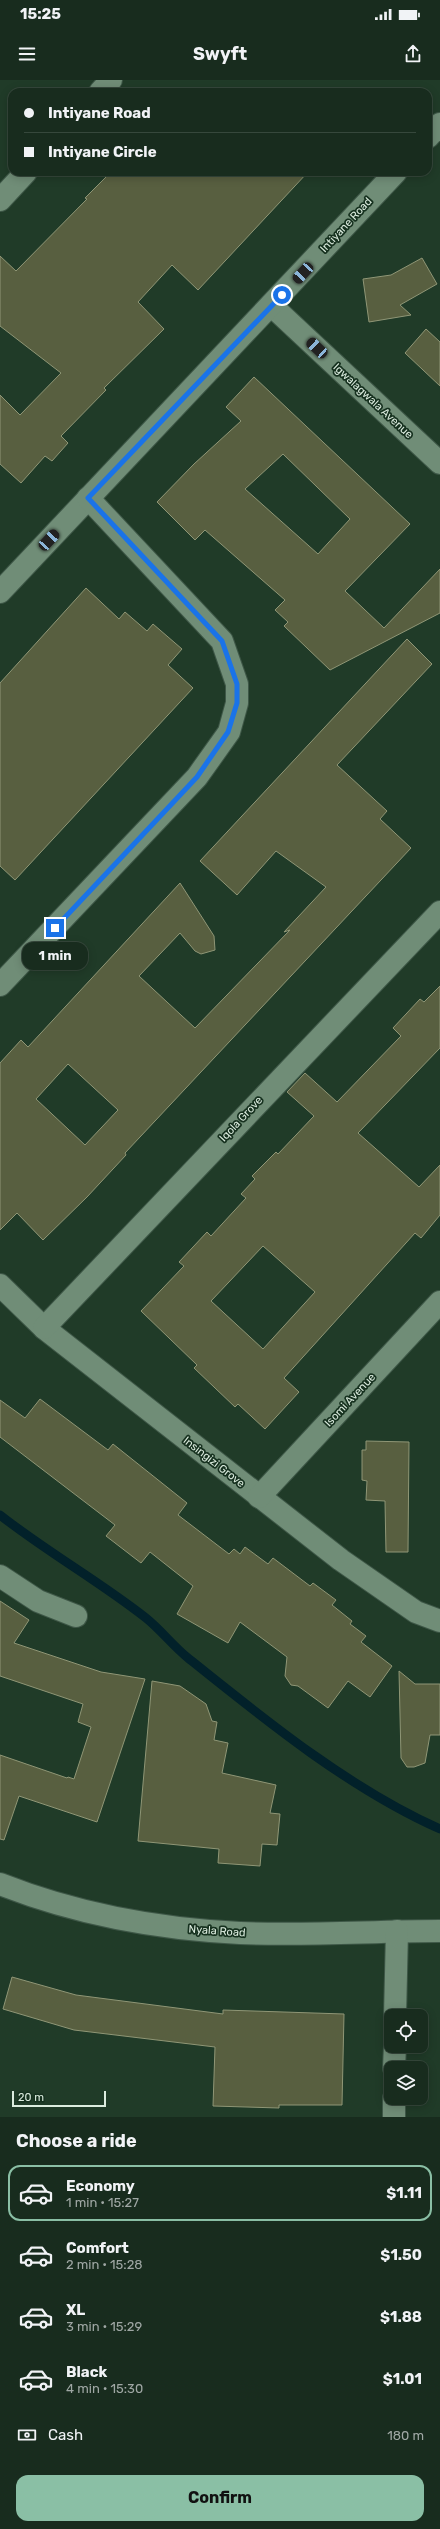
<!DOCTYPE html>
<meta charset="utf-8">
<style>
:root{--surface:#182c1e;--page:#213427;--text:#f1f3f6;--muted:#9fa7a4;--line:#36483c;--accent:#8abfa5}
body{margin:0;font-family:Rubik,sans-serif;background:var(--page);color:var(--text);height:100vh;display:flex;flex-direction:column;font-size:15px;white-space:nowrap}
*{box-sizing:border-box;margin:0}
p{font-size:13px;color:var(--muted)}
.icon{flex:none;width:22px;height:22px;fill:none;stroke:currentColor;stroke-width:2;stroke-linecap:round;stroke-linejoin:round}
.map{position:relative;height:2037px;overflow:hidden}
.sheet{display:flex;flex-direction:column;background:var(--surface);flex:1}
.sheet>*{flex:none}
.top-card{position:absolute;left:8px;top:8px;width:424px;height:88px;border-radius:12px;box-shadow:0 2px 10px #0003,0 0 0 1px var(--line);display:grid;align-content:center;height:88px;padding:0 16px;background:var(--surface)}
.fabs{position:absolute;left:384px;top:1929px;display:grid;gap:8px}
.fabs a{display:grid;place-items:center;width:44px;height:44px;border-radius:8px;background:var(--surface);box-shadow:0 2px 10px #0003,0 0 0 1px var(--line);font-size:20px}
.scale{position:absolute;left:12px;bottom:10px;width:94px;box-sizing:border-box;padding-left:4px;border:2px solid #dcecdf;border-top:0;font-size:11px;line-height:14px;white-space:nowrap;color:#dcecdf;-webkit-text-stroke:3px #16311f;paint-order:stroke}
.end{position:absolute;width:18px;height:18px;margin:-9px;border:5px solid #1a73e8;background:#fff;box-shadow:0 0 0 2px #fff}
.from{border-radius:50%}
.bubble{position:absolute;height:28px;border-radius:12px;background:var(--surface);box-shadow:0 2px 10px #0003,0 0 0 1px var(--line);font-size:13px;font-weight:700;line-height:28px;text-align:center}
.car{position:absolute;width:12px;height:24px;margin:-12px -6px;border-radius:5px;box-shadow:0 0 3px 1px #0007;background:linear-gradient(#222 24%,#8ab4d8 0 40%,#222 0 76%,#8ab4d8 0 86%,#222 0)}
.top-card b{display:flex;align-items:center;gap:14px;height:38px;font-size:15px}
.top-card b+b{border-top:1px solid var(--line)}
.top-card i{width:10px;height:10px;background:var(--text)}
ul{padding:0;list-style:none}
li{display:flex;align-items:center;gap:12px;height:56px;margin:0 8px 6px;padding:0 8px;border:2px solid transparent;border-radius:12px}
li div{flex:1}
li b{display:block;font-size:15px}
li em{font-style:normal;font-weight:700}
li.on{border-color:var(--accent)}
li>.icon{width:36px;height:36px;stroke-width:1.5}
h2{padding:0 16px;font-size:18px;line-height:48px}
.pay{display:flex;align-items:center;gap:10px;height:44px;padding:0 16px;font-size:15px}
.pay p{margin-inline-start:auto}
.action{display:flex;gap:8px;margin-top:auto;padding:8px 16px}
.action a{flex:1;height:46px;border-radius:12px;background:var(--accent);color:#111;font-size:16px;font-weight:700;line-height:46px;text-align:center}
.status{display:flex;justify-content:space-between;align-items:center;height:28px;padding:0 20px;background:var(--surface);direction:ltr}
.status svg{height:11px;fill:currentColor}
header{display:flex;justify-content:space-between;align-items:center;height:52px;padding:0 16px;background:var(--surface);font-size:18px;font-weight:700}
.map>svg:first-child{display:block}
</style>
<div class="status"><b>15:25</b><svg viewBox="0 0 49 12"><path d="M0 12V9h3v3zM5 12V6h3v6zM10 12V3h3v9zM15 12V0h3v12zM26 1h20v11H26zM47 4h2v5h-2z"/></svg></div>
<header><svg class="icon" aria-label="menu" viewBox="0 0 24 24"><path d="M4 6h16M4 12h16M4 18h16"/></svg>Swyft<svg class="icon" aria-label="share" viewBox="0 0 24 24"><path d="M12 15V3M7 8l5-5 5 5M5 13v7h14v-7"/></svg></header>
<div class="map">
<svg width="440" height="2037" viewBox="0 0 440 2037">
<rect width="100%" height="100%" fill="#203b28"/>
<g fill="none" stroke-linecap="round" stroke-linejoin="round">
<path stroke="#02212a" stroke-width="9" d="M0,1435C47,1472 99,1501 146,1538C161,1550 173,1566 188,1578C265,1640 350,1709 440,1749"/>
</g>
<g fill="#585f40" stroke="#8f9676" fill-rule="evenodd">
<polygon points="111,92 308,92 198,210 172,185 138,222 164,249 104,308 106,310 61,356 68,363 52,381 45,376 21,403 0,384 0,315 20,335 61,293 0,246 0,176 16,191 87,119 85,118"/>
<polygon points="422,178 437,204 400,225 411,235 369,242 363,199 391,195"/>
<polygon points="426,249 440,262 440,306 405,273"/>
<path d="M254,297L410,444L345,511L384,548L440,489V533L330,590L284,546L288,542L275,530L285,520L205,450L195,460L157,422L194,384L241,341L226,327ZM283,374L350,439L318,474L245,409Z"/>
<polygon points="86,508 119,539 125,532 147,551 153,544 182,569 168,585 193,608 15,800 0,786 0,603"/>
<path d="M407,559L432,584L337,685L387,731L380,739L411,768L125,1073L126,1075L87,1117L43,1160L17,1133L0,1150V983L21,960L28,967L180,803L214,856L215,870L201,874L195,871L180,853L139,896L195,948L290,850L284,852L326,807L276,771L237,815L200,781ZM68,984L118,1030L85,1065L36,1019Z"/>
<path d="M440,906V968L358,1053L419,1107L440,1085V1135L421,1158L415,1153L284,1298L299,1312L265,1349L238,1324L235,1327L194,1288L197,1285L141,1231L184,1186L179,1182L207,1152L211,1156L246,1118L241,1114L255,1099L252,1096L276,1072L278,1074L314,1036L287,1012L305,993L337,1022L401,956L393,948L420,919L424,922ZM263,1166L315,1212L263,1269L211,1221Z"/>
<polygon points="40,1319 108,1370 113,1364 187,1423 178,1435 229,1474 234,1469 240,1474 245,1467 268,1484 273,1478 310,1506 313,1503 336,1520 332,1525 352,1541 350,1544 366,1556 361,1562 392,1586 370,1617 348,1601 328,1628 298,1606 291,1605 285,1596 287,1577 240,1542 228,1563 177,1534 193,1506 150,1472 141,1483 106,1456 115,1445 0,1357 0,1320 25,1338"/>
<polygon points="366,1361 409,1362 408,1472 386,1472 385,1421 366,1420 367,1401 362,1400 362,1370 366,1370"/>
<polygon points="0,1521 29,1540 14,1563 101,1592 145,1599 97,1742 19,1716 4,1760 0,1759 0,1675 67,1698 68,1697 74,1699 91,1647 78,1642 83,1624 0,1596"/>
<polygon points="399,1591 415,1604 440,1604 440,1655 430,1655 425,1683 414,1687 407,1687 401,1678"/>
<polygon points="152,1601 180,1606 206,1624 212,1641 217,1642 214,1660 228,1663 222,1693 276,1705 270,1733 280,1734 277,1765 262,1764 260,1786 218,1783 219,1769 138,1761"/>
<polygon points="12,1897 76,1915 223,1934 223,1930 344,1934 342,2025 279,2025 279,2028 213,2026 215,1967 74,1950 3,1929"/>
</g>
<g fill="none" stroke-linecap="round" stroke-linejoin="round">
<g stroke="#3e5747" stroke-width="24">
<g id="minor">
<polyline points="100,12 111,0"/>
<polyline points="428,57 440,44"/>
<polyline points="0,120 26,92"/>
<polyline points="272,226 440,383"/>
<polyline points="0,512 396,92"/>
<polyline points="0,905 197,697 229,652 237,623 237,604 222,561 88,418"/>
<polyline points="0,1205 44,1248 341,1480 416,1532 440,1541"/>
<polyline points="44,1248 440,832"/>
<polyline points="259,1417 440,1222"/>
<polyline points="0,1496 38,1521 76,1536"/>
<path d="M0,1804C76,1834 158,1849 240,1853C306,1856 373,1851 440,1851"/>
<polyline points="395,1936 397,1851"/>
<polyline points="394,1988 395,1966"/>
<polyline points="394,2037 394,2018"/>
</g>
</g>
<use href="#minor" stroke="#708d77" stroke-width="22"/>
</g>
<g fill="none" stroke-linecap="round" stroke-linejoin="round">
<polyline stroke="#1a73e8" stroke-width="5" points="55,848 197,697 228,652 237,623 237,604 222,561 88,418 282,215"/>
</g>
<g text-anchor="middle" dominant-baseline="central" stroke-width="3.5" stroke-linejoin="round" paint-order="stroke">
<g font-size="11" fill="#dcecdf" stroke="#16311f">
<text transform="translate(346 145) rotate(-47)">Intiyane Road</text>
<text transform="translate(373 321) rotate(43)">Igwalagwala Avenue</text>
<text transform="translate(241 1039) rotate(-47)">Iqola Grove</text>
<text transform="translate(350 1320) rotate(-47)">Isomi Avenue</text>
<text transform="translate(214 1382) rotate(38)">Insingizi Grove</text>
<text transform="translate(217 1851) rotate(4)">Nyala Road</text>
</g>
</g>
</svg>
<div class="fabs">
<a><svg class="icon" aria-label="locate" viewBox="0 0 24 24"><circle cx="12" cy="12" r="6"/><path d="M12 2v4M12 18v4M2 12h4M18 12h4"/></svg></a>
<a><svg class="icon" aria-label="layers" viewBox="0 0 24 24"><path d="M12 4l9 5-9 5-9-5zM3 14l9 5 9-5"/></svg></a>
</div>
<div class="scale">20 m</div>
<i class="end from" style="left:282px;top:215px"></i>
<i class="end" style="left:55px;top:848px"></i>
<div class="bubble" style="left:22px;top:862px;width:66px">1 min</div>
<i class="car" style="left:303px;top:193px;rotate:223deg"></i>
<i class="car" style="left:317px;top:268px;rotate:313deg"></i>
<i class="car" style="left:49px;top:460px;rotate:43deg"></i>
<div class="top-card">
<b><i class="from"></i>Intiyane Road</b>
<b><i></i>Intiyane Circle</b>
</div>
</div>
<section class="sheet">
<h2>Choose a ride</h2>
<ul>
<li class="on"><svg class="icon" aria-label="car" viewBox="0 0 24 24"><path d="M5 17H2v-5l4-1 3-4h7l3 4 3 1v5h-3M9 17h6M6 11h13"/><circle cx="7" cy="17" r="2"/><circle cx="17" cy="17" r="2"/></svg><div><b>Economy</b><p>1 min · 15:27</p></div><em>$1.11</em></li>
<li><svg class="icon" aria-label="car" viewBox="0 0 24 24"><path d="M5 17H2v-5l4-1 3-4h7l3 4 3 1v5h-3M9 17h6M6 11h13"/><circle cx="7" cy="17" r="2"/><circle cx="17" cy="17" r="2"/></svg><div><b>Comfort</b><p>2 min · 15:28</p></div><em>$1.50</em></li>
<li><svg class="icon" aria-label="car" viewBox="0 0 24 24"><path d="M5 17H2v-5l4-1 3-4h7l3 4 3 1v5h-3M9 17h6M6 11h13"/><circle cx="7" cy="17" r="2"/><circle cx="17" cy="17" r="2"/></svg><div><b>XL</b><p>3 min · 15:29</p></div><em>$1.88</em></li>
<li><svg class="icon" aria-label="car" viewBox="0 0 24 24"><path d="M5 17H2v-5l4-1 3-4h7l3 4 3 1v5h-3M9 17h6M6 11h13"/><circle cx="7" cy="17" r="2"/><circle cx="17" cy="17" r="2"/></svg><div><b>Black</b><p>4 min · 15:30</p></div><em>$1.01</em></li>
</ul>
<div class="pay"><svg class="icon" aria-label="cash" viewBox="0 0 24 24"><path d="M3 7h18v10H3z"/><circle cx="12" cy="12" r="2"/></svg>Cash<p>180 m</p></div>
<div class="action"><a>Confirm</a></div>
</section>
